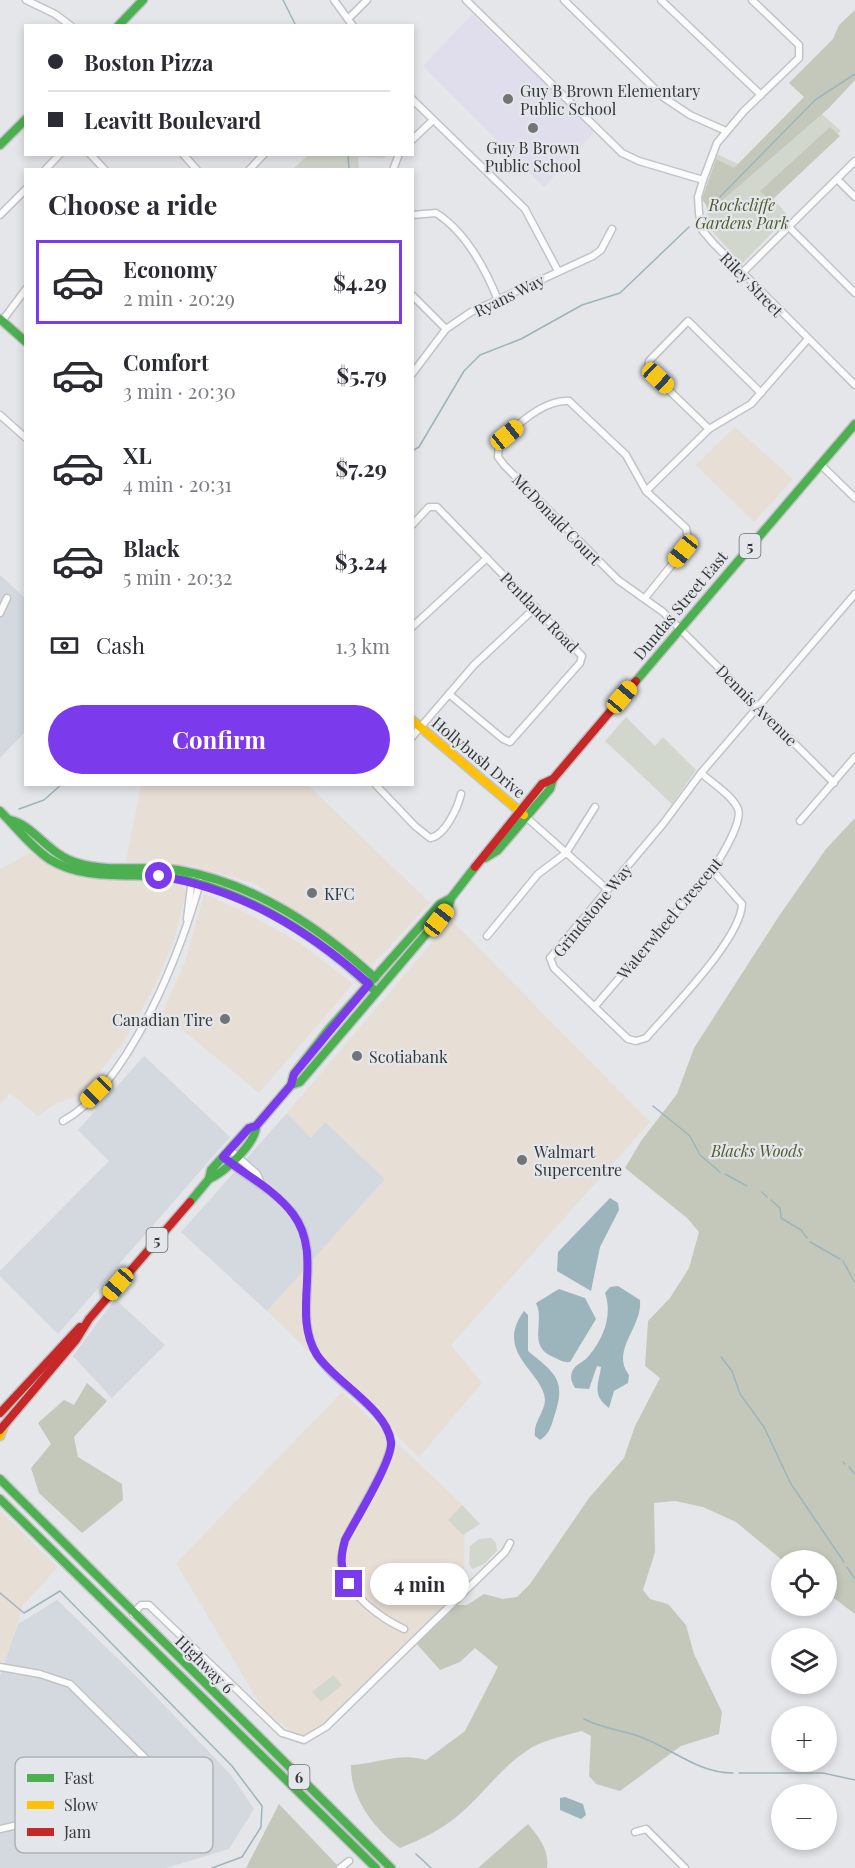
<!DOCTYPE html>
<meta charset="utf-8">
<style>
:root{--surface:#fff;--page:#f7f7f7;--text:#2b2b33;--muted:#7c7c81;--line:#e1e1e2;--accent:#7c3aed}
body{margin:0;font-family:"Playfair Display",serif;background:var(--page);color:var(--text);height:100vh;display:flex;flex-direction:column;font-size:22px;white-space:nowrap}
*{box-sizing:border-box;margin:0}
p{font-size:20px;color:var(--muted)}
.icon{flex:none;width:33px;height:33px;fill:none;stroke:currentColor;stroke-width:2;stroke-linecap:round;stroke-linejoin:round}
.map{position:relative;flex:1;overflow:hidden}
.details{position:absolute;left:24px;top:168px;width:390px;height:618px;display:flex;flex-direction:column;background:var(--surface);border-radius:0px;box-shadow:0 3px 9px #0003}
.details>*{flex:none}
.banner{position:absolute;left:24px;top:24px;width:390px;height:132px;border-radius:0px;box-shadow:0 3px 9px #0003;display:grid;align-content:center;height:132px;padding:0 24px;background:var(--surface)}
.tools{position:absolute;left:771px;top:1550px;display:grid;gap:12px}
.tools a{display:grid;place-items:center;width:66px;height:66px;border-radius:50%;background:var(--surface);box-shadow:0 3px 9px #0003;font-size:30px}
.end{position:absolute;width:27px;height:27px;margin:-14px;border:8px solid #7c3aed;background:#fff;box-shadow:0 0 0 3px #fff}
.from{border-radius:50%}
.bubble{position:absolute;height:42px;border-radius:21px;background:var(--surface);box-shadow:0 3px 9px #0003;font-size:20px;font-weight:700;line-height:42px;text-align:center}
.car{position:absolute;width:18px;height:36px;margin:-18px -9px;border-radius:8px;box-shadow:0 0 4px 2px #0007;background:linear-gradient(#f5c518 24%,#345 0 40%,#f5c518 0 76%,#345 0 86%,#f5c518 0)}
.banner b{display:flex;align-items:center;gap:21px;height:57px;font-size:22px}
.banner b+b{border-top:2px solid var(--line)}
.banner i{width:15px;height:15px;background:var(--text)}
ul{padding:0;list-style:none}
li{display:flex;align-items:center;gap:18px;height:84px;margin:0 12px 9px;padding:0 12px;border:3px solid transparent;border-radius:0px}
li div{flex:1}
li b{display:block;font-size:22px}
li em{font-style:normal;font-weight:700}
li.on{border-color:var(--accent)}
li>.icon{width:54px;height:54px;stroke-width:1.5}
h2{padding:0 24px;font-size:27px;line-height:72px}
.pay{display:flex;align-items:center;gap:15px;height:66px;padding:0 24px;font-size:22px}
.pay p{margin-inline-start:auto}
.cta{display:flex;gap:12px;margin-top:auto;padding:12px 24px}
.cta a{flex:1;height:69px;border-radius:36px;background:var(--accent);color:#fff;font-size:24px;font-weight:700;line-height:69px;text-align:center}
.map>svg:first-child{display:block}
</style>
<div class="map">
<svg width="855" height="1868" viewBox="0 0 855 1868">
<rect width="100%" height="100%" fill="#e4e6e9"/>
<g fill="#e7dfd6">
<polygon points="735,427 793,479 754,522 696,465"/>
<polygon points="141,785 308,785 430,903 371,966 254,883 192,866 126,861"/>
<polygon points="30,853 77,874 168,880 181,883 186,893 174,941 154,987 125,1040 81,1095 55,1104 38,1116 10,1093 0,1104 0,869"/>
<polygon points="204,894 245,912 300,943 353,984 259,1093 162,1013 185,962"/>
<polygon points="451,920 650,1122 451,1345 482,1383 419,1457 267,1311 385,1179 326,1123 311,1138 287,1113"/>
<polygon points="342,1392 464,1506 465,1587 321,1729 310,1735 298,1736 264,1711 176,1563"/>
<polygon points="0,1511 58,1567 23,1605 6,1661 0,1663"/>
</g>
<g fill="#d4d9e0">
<polygon points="0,575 26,599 25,732 0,758"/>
<polygon points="144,1056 230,1137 58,1334 0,1276 0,1271 109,1161 78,1130"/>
<polygon points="287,1113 311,1138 325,1122 385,1179 267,1311 181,1232"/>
<polygon points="115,1299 165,1345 112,1398 73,1356"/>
<polygon points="57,1600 139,1679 231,1775 254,1809 229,1849 166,1868 0,1868 0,1676 18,1624"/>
</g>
<polygon fill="#e0deec" points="472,14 595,131 544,187 423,66"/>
<g fill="#d2d7cd">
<polygon points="806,100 841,131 768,192 788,216 742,264 708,227 706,203 717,154 738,164"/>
<polygon points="308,155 308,154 387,155 384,158 358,157 359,169 293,169"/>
<polygon points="626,717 655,746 663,737 696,770 672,804 605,741"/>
<polygon points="462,1505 480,1524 463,1535 448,1520"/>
<polygon points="491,1538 496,1543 497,1551 484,1564 472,1569 469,1564 470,1546 479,1539"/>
<polygon points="333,1675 342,1685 321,1702 312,1692"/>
</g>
<g fill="#c3c8ba">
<polygon points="855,10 855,80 828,109 710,211 702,199 716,159 734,168 804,97 789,83 833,39 839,25"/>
<polygon points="830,127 840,136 771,201 760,191"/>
<path d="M855,818V1614L827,1593L826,1560H782L736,1522L703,1507L675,1501L654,1503L655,1552L643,1590L650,1599L668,1604L686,1625L694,1654L722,1712L719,1734L681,1746L620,1791L596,1784L589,1776L591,1736L582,1731C563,1736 541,1740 525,1752C500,1769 483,1794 461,1813C443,1829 422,1839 400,1848C374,1829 350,1797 351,1765C377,1764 400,1752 426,1760L465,1731L498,1667L475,1648L460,1662L440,1670L416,1643L451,1605H467L484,1594L503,1599L517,1597L530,1584L589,1498L624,1458L635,1426L660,1378L645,1366L648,1321L670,1298L689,1268L699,1232L687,1218L625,1168L641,1141L677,1094L694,1048L779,916L826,849Z"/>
<polygon points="87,1383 107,1401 74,1437 78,1457 122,1484 123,1500 82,1533 39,1493 31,1468 51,1444 38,1423 64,1400 74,1405"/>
<polygon points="279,1804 337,1865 339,1868 246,1868"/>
<path d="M528,1824C538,1835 550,1852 547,1868H478Z"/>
</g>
<g fill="#9cb5bc">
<polygon points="610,1198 618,1203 619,1210 600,1247 591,1291 557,1271 558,1252"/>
<path d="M618,1286L640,1300C643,1327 610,1350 629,1375L628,1383L614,1391L609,1408C592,1395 598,1386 601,1367L597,1366L589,1389L575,1388C572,1382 569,1377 573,1370C575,1365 583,1362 587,1358C603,1340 613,1316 605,1293L610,1287Z"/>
<path d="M559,1289L585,1298L596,1319L570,1362C563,1363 558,1359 551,1356C528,1345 545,1321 536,1303Z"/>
<path d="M524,1311L528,1315V1351C555,1373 567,1380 554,1417C551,1427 549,1434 540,1440L535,1436C533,1422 545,1412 545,1400C544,1372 493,1353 524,1311Z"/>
<polygon points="565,1797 583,1804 586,1815 581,1819 560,1810 560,1798"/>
</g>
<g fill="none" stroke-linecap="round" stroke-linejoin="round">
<g stroke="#9cb5bc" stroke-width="1.5">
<polyline points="283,0 296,26"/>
<polyline points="348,154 349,170"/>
<polyline points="709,208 815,100 855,74"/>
<polyline points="412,451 419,447 464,371 480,355 521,339 582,305 620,293 689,227"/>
<polyline points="19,809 44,800 62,784"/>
<polyline points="653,1106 690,1136 700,1155 720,1172"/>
<polyline points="725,1174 747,1186"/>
<polyline points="762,1192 767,1197"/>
<polyline points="771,1200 780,1208 781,1218 801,1230 807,1238"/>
<polyline points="810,1242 840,1259"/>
<polyline points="843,1261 855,1283"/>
<polyline points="721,1357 732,1371 740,1394 764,1427 791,1484 844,1562"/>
<polyline points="843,1462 845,1464"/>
<polyline points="849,1467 855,1474"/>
<polyline points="847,1567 855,1579"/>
<polyline points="0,1593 24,1613 60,1591 232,1766 262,1806 261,1827 242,1857 212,1868"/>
<path d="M584,1719C601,1728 620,1730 638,1736C670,1747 697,1773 733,1773"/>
<polyline points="739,1773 823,1773 855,1780"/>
<polyline points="416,1854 431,1868"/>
</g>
<g stroke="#c2c3c6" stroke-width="9">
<g id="street">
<polyline points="26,0 55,14 71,26"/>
<polyline points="334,0 353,26"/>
<polyline points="466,0 622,153 639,161 703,180"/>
<polyline points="564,0 663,97 690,115 726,131"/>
<polyline points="661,0 761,95"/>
<polyline points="752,0 799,45 799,58 744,111 717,143 703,180 698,197 699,213 702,230 714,244 855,385"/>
<polyline points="348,19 367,0"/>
<polyline points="412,99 525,209 558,271"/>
<polyline points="412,140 432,121"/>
<polyline points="90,154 105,170"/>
<polyline points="183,154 197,170"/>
<polyline points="45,170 60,154"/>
<polyline points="249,170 264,154"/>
<polyline points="393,170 399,154"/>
<polyline points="837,179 855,197"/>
<polyline points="0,215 26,189"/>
<path d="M412,215L436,213C466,232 485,268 498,300"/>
<polyline points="790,228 855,293"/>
<polyline points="742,273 855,161"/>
<polyline points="412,295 446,329"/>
<polyline points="2,321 26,289"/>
<polyline points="412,374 446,329 471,312 593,256 601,250 612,229"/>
<polyline points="0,415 26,438"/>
<polyline points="709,429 648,370 649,361 688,321 761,393"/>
<polyline points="820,464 855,498"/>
<polyline points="646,491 709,429 751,404 807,340"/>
<polyline points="412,525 429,507 437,507 582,656 580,663 510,742 503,739 449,694"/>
<path d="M645,598L683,551L688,538L686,528L646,491L626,455L569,401C544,399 516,425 499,443L498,457L504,465L618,580L663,612L834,783"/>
<polyline points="0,613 7,598"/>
<polyline points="412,627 487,558"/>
<polyline points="412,737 474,665 536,607"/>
<path d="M375,784L415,826L430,838C445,836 458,807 461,794"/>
<polyline points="526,817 607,889"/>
<polyline points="800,821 855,757"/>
<path d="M712,870L742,904C741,939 671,1009 646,1038L636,1041L628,1039L554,968L550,958L663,824L701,773L855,594"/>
<polyline points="187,919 192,878"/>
<polyline points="487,936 538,874 566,853 595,807"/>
<path d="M596,1005L712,870C720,859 743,822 738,809C733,796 711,782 701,773"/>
<path d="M63,1121C129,1085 182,950 200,882"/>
<polyline points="230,1150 257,1174 261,1183"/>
<path d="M229,1162C250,1180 275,1191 293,1213C326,1255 291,1311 317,1355C334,1384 385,1407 391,1441C393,1458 354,1521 345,1540C342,1551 339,1562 343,1573C351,1596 382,1619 404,1629"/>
<polyline points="133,1614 141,1605 149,1605 282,1733 304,1740 326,1727 505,1552 510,1543"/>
<path d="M0,1667L40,1674L70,1684L152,1765C159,1777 155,1787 146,1796L0,1829"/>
<polyline points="635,1832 646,1829 685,1868"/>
<polyline points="340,1868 349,1861"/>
</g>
</g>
<g stroke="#c2c3c6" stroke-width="11">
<g id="fast">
<polyline points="118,26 143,0"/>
<polyline points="0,145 26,119"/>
<polyline points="0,319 26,342"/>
<polyline points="636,681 855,424"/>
<path d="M0,811C16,827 30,846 49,859C90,885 145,869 191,881C262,900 321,939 373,989"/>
<path d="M10,820C34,825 48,855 78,863C111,873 145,865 178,870C254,883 319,927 375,978"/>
<polyline points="485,858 498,850 550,789 553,779"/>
<polyline points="291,1085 300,1082 448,908 451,898"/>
<path d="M209,1179C225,1172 256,1143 256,1126"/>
<polyline points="190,1202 209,1179 211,1170 249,1128 256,1126 291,1085 294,1074 329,1029 440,904 451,898 475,867"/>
<polyline points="0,1479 391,1868"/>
<polyline points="0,1499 376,1868"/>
</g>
</g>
<g stroke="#c2c3c6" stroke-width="11">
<g id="slow">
<polyline points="412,720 524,815"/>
<polyline points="0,1436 4,1425"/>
</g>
</g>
<g stroke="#c2c3c6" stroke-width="11">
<g id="jam">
<polyline points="475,867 542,784 553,779 636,681"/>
<polyline points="0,1413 80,1327"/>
<polyline points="0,1430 76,1340 89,1319 190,1202"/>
</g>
</g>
<use href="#street" stroke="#fbfbfc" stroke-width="6"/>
<use href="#fast" stroke="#4caf50" stroke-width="8"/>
<use href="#slow" stroke="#ffc107" stroke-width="8"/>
<use href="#jam" stroke="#c62828" stroke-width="8"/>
</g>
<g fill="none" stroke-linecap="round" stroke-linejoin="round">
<path stroke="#7c3aed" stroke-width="8" d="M159,876C241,889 308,930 369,984L294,1074L291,1085L256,1126L249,1128L223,1157C247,1176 275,1190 293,1214C325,1257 290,1312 317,1355C335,1382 387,1409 391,1442C393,1460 355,1521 345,1540C340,1558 340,1568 349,1584"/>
</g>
<g fill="#727476" stroke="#e3e6ea" stroke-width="2">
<circle cx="508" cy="99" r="6"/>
<circle cx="533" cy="128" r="6"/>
<circle cx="312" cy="893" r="6"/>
<circle cx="225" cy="1019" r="6"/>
<circle cx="357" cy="1056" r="6"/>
<circle cx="522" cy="1160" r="6"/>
</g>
<g text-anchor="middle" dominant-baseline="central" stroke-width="4.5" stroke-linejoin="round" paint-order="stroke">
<g fill="#e3e6ea" stroke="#696c6d" stroke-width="1.5">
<rect x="739.5" y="534" width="21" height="24" rx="4.5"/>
<rect x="146.5" y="1228" width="21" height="24" rx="4.5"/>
<rect x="288.5" y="1765" width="21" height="24" rx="4.5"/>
</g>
<g font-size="15" font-weight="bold" fill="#353738">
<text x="750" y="546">5</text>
<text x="157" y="1240">5</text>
<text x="299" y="1777">6</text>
</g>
<g font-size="16" fill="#353738" stroke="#e3e6ea" text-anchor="start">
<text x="520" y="90">Guy B Brown Elementary<tspan x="520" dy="18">Public School</tspan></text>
<text x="533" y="147" text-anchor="middle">Guy B Brown<tspan x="533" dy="18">Public School</tspan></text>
<text x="324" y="893">KFC</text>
<text x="213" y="1019" text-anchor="end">Canadian Tire</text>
<text x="369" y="1056">Scotiabank</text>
<text x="534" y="1151">Walmart<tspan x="534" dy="18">Supercentre</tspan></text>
</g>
<g font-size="16" font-style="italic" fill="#4f5b2d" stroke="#e3e6ea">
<text x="742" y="204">Rockcliffe<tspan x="742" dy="18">Gardens Park</tspan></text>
<text x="757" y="1150">Blacks Woods</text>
</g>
<g font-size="16" fill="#353738" stroke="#e3e6ea">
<text transform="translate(752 284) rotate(46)">Riley Street</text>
<text transform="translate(509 295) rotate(-26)">Ryans Way</text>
<text transform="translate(557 519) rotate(46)">McDonald Court</text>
<text transform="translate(680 605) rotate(-50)">Dundas Street East</text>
<text transform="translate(540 612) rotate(46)">Pentland Road</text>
<text transform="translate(757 705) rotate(45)">Dennis Avenue</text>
<text transform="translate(479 757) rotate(40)">Hollybush Drive</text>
<text transform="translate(592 910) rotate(-51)">Grindstone Way</text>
<text transform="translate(669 918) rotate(-50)">Waterwheel Crescent</text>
<text transform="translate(205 1664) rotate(45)">Highway 6</text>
</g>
</g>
<rect x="15" y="1757" width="198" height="96" rx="9" fill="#e3e6ea" stroke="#afb2b5" stroke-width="1.5"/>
<rect x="27" y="1774" width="27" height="8" fill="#4caf50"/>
<rect x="27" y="1801" width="27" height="8" fill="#ffc107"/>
<rect x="27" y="1828" width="27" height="8" fill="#c62828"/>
<g font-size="16" fill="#353738">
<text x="64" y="1784">Fast</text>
<text x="64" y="1811">Slow</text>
<text x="64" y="1838">Jam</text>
</g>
</svg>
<div class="tools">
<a><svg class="icon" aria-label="locate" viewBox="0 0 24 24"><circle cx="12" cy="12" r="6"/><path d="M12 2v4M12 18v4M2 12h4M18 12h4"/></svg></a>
<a><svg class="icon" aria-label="layers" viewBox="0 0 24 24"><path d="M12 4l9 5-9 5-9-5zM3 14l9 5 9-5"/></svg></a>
<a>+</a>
<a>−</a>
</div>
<i class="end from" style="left:159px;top:876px"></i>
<i class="end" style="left:349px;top:1584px"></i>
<div class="bubble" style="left:370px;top:1563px;width:99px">4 min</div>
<i class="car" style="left:658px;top:378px;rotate:133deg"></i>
<i class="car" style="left:507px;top:435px;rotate:51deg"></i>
<i class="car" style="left:683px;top:551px;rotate:219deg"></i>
<i class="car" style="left:622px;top:697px;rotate:40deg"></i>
<i class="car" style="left:439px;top:920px;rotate:38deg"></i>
<i class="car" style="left:96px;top:1092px;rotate:225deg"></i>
<i class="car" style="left:118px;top:1284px;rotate:221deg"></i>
<div class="banner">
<b><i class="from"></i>Boston Pizza</b>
<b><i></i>Leavitt Boulevard</b>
</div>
<section class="details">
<h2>Choose a ride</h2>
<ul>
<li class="on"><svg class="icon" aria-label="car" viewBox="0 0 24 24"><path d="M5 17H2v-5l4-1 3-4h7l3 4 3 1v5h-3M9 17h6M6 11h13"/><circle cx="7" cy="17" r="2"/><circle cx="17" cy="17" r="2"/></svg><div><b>Economy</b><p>2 min · 20:29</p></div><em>$4.29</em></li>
<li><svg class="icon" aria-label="car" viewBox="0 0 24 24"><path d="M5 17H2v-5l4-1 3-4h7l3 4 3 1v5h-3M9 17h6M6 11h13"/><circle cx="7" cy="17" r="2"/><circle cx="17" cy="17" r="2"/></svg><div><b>Comfort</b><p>3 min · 20:30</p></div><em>$5.79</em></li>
<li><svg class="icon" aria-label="car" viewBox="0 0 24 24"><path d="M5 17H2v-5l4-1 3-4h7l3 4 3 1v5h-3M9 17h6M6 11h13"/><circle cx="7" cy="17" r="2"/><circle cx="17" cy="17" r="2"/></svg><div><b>XL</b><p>4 min · 20:31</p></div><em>$7.29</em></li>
<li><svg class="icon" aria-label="car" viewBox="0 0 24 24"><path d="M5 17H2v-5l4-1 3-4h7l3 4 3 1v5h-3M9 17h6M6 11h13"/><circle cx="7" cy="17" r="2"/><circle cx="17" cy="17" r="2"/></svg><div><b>Black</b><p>5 min · 20:32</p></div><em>$3.24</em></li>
</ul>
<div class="pay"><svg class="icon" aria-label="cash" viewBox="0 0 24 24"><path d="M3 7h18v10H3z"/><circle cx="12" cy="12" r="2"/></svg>Cash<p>1.3 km</p></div>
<div class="cta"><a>Confirm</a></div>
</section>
</div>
